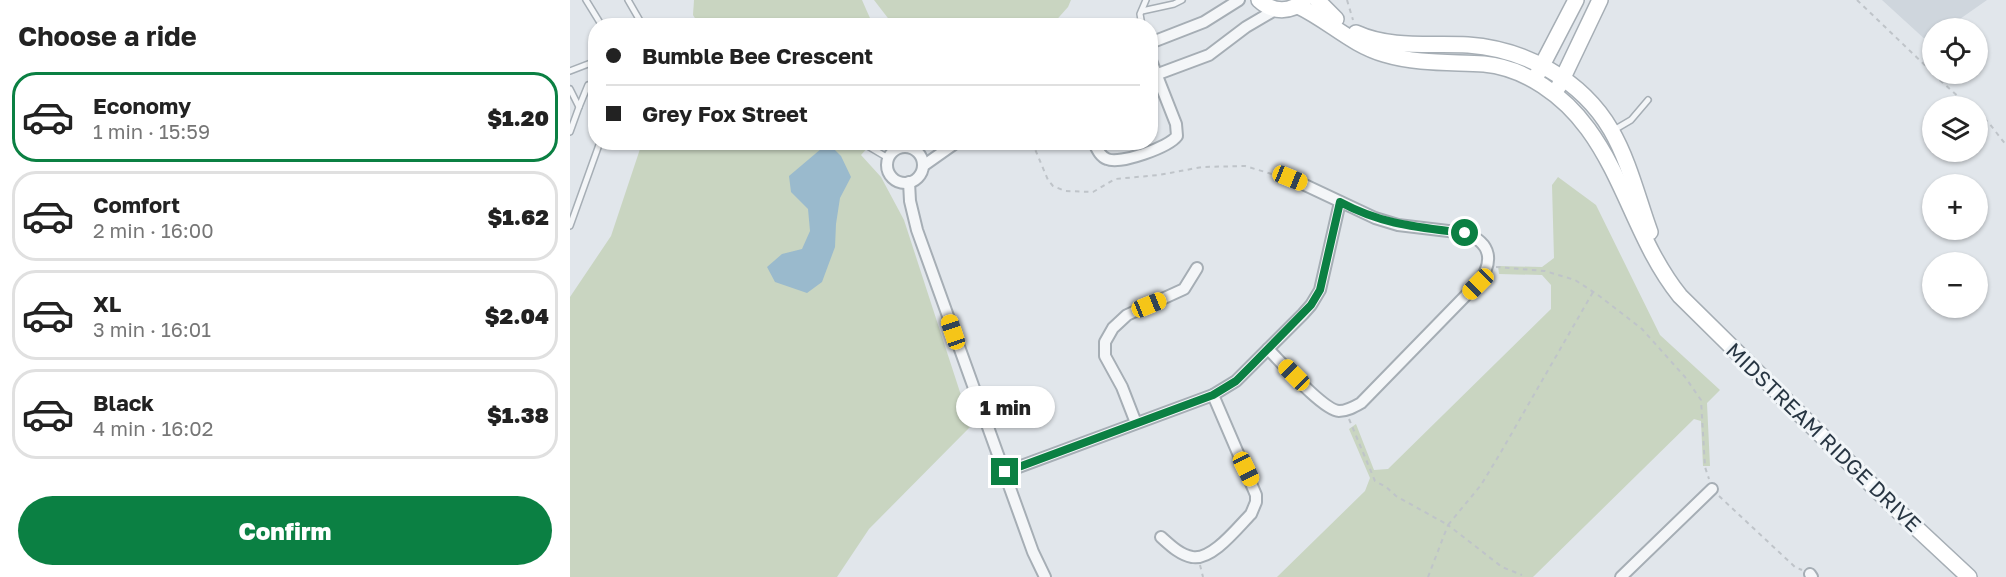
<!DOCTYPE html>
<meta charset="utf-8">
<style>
:root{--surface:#fff;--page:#f2f2f2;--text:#222;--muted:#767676;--line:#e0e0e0;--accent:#0b8043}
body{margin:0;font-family:"Golos Text",sans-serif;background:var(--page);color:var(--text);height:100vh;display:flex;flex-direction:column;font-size:22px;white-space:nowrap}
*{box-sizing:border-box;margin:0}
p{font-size:20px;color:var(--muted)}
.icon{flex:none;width:33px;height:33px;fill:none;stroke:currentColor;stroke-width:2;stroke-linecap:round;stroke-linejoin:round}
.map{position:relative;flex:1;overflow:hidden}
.drawer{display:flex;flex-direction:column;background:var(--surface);width:570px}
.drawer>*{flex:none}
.banner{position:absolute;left:18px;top:18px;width:570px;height:132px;border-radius:24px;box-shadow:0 2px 4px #0004;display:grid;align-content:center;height:132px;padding:0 18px;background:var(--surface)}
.fabs{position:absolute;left:1352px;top:18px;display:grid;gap:12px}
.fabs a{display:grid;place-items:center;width:66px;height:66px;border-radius:50%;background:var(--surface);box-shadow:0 2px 4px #0004;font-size:30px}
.end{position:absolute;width:27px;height:27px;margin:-14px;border:8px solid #0b8043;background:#fff;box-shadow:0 0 0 3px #fff}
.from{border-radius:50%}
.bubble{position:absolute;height:42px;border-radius:21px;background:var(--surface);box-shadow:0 2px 4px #0004;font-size:20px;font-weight:800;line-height:42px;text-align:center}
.car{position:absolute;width:18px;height:36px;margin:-18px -9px;border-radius:8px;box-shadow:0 0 4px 2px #0007;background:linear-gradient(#f5c518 24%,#345 0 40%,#f5c518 0 76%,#345 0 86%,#f5c518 0)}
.banner b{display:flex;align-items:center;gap:21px;height:57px;font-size:22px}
.banner b+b{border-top:2px solid var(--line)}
.banner i{width:15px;height:15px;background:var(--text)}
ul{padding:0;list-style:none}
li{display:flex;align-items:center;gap:18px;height:90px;margin:0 12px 9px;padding:0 6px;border:3px solid var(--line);border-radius:24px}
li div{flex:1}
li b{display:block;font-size:22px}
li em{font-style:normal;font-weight:800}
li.on{border-color:var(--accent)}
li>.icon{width:54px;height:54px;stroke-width:1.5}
h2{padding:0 18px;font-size:27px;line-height:72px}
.cta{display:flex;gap:12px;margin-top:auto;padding:12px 18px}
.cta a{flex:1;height:69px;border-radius:36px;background:var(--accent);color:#fff;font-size:24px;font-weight:800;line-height:69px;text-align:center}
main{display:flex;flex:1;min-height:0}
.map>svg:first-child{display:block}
</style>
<main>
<section class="drawer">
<h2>Choose a ride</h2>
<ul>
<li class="on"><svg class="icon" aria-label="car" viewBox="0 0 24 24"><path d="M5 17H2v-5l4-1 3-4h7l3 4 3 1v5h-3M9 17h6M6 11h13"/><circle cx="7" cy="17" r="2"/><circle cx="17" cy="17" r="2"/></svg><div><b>Economy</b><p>1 min · 15:59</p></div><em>$1.20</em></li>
<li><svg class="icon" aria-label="car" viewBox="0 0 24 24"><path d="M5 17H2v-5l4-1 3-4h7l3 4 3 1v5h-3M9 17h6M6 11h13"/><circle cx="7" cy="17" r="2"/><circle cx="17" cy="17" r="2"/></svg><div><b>Comfort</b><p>2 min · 16:00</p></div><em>$1.62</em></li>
<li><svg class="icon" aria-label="car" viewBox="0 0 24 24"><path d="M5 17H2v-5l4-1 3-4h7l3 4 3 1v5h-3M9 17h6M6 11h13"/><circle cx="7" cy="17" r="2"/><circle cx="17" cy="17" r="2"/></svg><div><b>XL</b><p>3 min · 16:01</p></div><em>$2.04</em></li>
<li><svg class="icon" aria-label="car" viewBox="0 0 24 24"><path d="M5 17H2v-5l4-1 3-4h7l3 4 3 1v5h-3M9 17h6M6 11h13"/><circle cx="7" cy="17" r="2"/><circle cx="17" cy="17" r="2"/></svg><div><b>Black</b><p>4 min · 16:02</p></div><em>$1.38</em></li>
</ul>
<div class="cta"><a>Confirm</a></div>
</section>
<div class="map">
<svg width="1436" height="577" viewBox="0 0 1436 577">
<rect width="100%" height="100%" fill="#e1e6eb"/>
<polygon fill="#cfd6dd" points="1312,0 1417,0 1377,28 1362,28 1362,38 1358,42"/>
<g fill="#c9d5c1">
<polygon points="124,0 292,0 303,25 129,25 123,15"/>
<polygon points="304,0 501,0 498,7 482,25 324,26"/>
<polygon points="72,143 302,143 291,155 311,177 334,220 401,426 299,529 267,577 0,577 0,297 41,236"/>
<polygon points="988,177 1026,205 1090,335 1150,390 1137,403 1140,466 1133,466 1131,421 1124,419 963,577 707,577 795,491 800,478 779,429 786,424 804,470 818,469 981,309 981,285 972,275 929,274 928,266 972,267 984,258 982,185"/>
</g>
<polygon fill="#9abacd" points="258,143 271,156 281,177 270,198 266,224 265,247 252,282 237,293 205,282 197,267 212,254 232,249 240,231 238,209 221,192 219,176"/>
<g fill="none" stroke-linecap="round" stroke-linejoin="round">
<g stroke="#a6aeb5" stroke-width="8">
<g id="lane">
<polyline points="16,0 32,26"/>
<polyline points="58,0 73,26"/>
<polyline points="572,11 604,4 612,0"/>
<polyline points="572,26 570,14 576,0"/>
<polyline points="0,71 26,61"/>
<polyline points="0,89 9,107 0,132"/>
<polyline points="9,107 18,85"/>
<polyline points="1044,130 1061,120 1078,100"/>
<polyline points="291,142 318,158"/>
<polyline points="0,226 30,142"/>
</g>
</g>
<g stroke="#a6aeb5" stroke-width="14">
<g id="street">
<polyline points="580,43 634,22 669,0"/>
<polyline points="580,77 639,55 676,27 705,10"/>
<path d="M525,145C528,151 531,157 537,159C550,165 599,147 607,136L606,124L580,58"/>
<polyline points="338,146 359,142"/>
<circle cx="335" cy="165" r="18"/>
<polyline points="353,166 387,142"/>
<polyline points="339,182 340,201 347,230 463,552 475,577"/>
<path d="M698,349C711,362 753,410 769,411C777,411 784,407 791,403L908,283C924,262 922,243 895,233L828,225L805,218L720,178"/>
<polyline points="566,423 552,387 535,356 535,342 543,328 557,315 614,289 627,268"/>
<polyline points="435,472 643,395 666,381 733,314 741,305 750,290 770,202"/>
<path d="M591,537C600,545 610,555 622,557C642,561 668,527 681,514L686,502V495L643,395"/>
<polyline points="1240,574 1242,577"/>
<polyline points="1051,577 1142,489"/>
</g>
</g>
<g stroke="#a6aeb5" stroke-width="18">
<g id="secondary">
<path d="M689,0C703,13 721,13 734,0"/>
<polyline points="747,0 766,19"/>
<path d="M728,6C758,20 782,45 814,54C847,64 880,62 914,64C956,68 994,96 1018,129C1056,181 1069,245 1110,296L1326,509L1399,577"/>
<path d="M786,33C821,49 861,43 898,45C955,49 1012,80 1041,130C1059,161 1068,199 1080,232"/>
<polyline points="967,75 1006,0"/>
<polyline points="989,86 1030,0"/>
</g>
</g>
<g stroke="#bfc4c9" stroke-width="2" stroke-dasharray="4.5 4.5" stroke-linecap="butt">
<polyline points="777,0 783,20"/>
<polyline points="1287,0 1362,72"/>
<polyline points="1363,74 1399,106"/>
<polyline points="1407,113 1419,123 1436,145"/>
<polyline points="462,142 478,180 483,186 495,191 523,192 545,179 589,175 632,167 675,166 712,177"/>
<polyline points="926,267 975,271 1005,280 1028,295 1072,329 1115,377 1131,400 1135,467 1139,479"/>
<polyline points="779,419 805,481 816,487 826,496 878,525 911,485 931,452 1023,292"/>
<polyline points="1149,496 1225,567 1232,570"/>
<polyline points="630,565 633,577"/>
<polyline points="858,577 878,525 932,567 952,575"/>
</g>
<use href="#lane" stroke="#f4f6f8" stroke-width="5"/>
<use href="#street" stroke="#f4f6f8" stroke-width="10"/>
<use href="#secondary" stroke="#fff" stroke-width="15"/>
</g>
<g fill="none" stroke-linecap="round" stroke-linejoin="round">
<path stroke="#0b8043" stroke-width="8" d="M435,472L643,395L666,381L682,365L741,305L750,290L770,202C813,225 847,227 895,233"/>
</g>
<g text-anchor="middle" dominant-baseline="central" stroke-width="6" stroke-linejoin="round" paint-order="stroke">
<g font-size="21" fill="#283643" stroke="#f1f5f8">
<text transform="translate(1254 437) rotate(44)">MIDSTREAM RIDGE DRIVE</text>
</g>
</g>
</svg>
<div class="fabs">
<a><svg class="icon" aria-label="locate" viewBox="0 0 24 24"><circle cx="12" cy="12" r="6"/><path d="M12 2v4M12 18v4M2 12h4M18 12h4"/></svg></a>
<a><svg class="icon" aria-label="layers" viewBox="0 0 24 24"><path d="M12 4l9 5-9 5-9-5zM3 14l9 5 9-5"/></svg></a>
<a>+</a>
<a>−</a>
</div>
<i class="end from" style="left:895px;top:233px"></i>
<i class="end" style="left:435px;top:472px"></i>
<div class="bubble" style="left:386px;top:386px;width:99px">1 min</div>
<i class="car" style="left:720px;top:178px;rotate:112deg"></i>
<i class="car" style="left:908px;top:284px;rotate:225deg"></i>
<i class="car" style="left:579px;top:305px;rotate:68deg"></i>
<i class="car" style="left:383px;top:332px;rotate:341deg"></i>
<i class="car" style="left:724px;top:375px;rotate:315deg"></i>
<i class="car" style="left:676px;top:469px;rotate:154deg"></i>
<div class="banner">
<b><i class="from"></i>Bumble Bee Crescent</b>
<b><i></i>Grey Fox Street</b>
</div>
</div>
</main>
